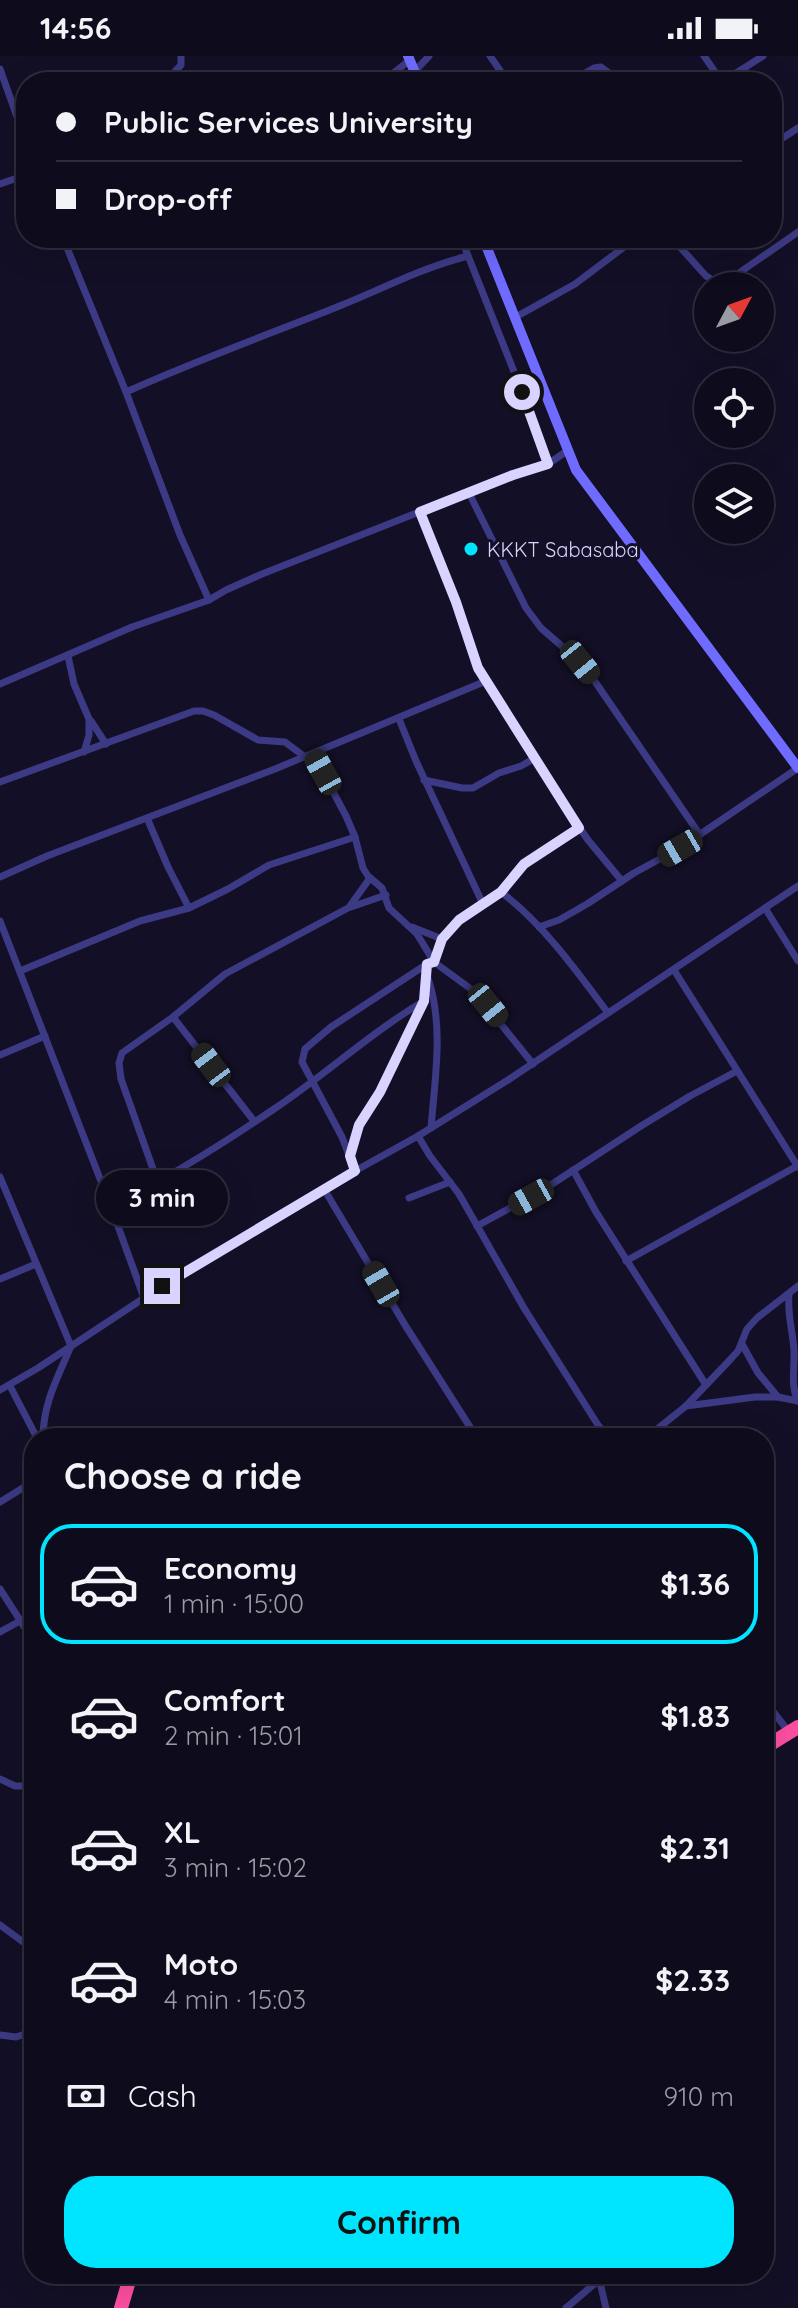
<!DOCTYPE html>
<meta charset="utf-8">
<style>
:root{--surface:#0e0b1c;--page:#171425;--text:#f1f3f6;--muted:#9b9ba3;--line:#2e2b3b;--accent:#00e5ff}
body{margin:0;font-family:Quicksand,sans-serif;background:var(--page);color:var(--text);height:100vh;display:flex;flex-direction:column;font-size:30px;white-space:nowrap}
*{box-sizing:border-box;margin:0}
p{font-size:26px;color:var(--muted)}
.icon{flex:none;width:44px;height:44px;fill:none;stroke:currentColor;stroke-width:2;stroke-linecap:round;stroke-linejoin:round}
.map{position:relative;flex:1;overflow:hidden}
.sheet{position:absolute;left:24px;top:1372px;width:750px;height:856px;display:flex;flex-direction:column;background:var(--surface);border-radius:32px;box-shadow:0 8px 32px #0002,0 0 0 2px var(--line)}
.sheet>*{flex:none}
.guide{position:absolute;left:16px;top:16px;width:766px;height:176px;border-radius:32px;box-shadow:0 8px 32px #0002,0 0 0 2px var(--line);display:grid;align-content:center;height:176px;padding:0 40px;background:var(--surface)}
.needle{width:52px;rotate:49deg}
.tools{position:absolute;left:694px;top:216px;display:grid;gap:16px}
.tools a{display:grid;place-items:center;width:80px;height:80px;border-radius:50%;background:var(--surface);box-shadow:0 8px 32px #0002,0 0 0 2px var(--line);font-size:40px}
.end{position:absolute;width:36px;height:36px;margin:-18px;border:10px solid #d9d4ff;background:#111;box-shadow:0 0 0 4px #111}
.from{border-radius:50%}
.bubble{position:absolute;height:56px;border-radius:28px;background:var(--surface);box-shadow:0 8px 32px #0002,0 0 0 2px var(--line);font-size:26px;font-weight:800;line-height:56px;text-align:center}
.car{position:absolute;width:24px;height:48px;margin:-24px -12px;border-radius:10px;box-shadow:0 0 6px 2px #0007;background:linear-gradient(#222 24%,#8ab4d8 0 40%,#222 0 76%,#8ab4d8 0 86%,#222 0)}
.guide b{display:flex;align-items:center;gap:28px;height:76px;font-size:30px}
.guide b+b{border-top:2px solid var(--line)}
.guide i{width:20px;height:20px;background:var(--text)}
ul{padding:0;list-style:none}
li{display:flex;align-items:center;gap:24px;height:120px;margin:0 16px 12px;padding:0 24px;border:4px solid transparent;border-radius:32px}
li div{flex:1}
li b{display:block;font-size:30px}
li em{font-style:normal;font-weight:800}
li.selected{border-color:var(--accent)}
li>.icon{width:72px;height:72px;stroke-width:1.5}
h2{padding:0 40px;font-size:36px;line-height:96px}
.pay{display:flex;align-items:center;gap:20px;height:88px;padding:0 40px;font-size:30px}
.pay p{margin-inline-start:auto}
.cta{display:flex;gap:16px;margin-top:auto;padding:16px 40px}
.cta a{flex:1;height:92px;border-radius:32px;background:var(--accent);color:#111;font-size:32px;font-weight:800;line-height:92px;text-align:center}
.status{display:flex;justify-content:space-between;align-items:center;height:56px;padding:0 40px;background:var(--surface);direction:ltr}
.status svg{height:22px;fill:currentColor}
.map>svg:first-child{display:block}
</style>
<div class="status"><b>14:56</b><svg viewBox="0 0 49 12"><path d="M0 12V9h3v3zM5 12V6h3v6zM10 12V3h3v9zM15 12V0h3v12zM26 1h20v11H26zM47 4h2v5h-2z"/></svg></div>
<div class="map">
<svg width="798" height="2252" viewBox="0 0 798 2252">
<rect width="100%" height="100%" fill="#130f26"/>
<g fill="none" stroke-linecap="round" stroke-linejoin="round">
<g stroke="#3d3a85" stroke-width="7">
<polyline points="490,0 508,26"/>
<polyline points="704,0 722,26"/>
<polyline points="0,13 26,86"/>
<polyline points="415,15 429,0"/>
<polyline points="165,26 181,9 181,0"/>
<polyline points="393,26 391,19 410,4"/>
<polyline points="570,26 594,12 601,11 621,26"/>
<polyline points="722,26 763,0"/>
<polyline points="772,89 798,72"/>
<polyline points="0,128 26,119"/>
<polyline points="63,182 126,336 180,479 209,544"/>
<polyline points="461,182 536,371 548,408"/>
<polyline points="613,182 620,192"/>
<polyline points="672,182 706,220 718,227 726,226 798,176"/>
<polyline points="514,262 575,228 636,182"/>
<path d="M126,336C197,304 270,278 342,249C384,232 424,211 468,200"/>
<polyline points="469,437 526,552 541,572 580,606 596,627 700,779"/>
<polyline points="420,456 456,546 478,612 555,736 588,784 622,825"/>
<polyline points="68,600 74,628 89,663 89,679 84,696"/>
<polyline points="0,628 132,571 209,544 226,534 262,518 513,419 548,408 567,395"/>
<polyline points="399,663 416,705 483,848"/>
<polyline points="91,665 106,688"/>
<polyline points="313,698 346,760 355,781 363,812 368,820 382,832 389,852 417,878 434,906 475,936 533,1008"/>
<polyline points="424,724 462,732 473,732 499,717 521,710 535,702"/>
<polyline points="0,726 194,655 203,655 214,659 258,684 285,686 305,701"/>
<polyline points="147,762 168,811 189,852"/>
<polyline points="0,821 47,800 275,713 486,625"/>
<path d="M501,836C544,869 576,914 608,957"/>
<polyline points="350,850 370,822"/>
<polyline points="765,852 798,905"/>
<polyline points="0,865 111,1151 144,1242"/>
<polyline points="412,871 442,883"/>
<polyline points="539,871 559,864 587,848 634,817 680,792 798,712"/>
<polyline points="674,914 798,1111"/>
<polyline points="20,915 140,865 189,852 228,833 269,809 355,781"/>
<path d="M428,922C444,970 435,1022 431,1072"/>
<polyline points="173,961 254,1065"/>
<polyline points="0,999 45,980"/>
<polyline points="418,1080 430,1100 459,1138 524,1252 598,1369 609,1382"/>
<polyline points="350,1100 359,1069 380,1036 424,945 427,908"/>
<polyline points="573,1114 596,1156 706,1329"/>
<polyline points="355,1115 342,1081 302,1006 305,993 331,971 427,908 434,906 442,883 459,864 501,836 524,808 579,772"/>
<path d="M0,1121L71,1290C58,1321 43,1347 43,1382"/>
<polyline points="158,1127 121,1023 119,1007 122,997 173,961 225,918 348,852 386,839"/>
<polyline points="324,1133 405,1269 477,1382"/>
<polyline points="409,1142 450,1126"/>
<path d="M111,1151C168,1122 221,1089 274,1053C325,1019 370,977 424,945"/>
<polyline points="477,1170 543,1134 641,1070 690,1040 737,1015"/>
<polyline points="626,1205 797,1110"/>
<polyline points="0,1223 36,1208"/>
<path d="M789,1238C787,1259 793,1275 794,1295C795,1313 790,1328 798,1345"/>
<polyline points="742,1288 758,1317 778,1341 798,1345"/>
<polyline points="10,1330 37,1382"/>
<polyline points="0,1334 38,1312 144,1242 355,1115 418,1080 508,1024 798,830"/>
<polyline points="686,1350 755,1341 778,1341"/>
<polyline points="646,1382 686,1350 727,1307 738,1295 747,1273 757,1262 798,1230"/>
<polyline points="0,1446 34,1425"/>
<polyline points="0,1533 34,1586"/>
<polyline points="0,1576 20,1565"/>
<polyline points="764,1644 789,1676"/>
<polyline points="0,1723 15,1730 34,1730"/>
<polyline points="0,1869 34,1894"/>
<polyline points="0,1979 16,1981 34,1975"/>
<polyline points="764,2199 765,2207"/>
<polyline points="598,2218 606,2252"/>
<polyline points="566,2252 599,2224"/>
</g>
<g stroke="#6f6bff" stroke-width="10">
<polyline points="408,0 419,26"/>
<polyline points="483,182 576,414 798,712"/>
</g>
<g stroke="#ff4fa3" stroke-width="14">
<polyline points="764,1692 798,1671"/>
<polyline points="121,2252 131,2218"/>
</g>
</g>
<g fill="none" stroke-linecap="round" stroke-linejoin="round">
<polyline stroke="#d9d4ff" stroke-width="10" points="162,1230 355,1115 350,1100 359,1069 380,1036 424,945 427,908 434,906 442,883 459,864 501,836 524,808 579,772 478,612 456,546 420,456 513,419 548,408 522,336"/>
</g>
<circle fill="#00e5ff" stroke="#130f26" stroke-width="3" cx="471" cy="493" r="8"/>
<g text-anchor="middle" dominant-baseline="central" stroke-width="6" stroke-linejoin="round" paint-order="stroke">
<g font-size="20" fill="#d9d4ff" stroke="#130f26" text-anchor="start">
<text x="487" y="493">KKKT Sabasaba</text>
</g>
</g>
</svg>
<div class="tools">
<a><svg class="needle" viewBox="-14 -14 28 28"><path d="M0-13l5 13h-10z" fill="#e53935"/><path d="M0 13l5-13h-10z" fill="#9b9ba3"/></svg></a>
<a><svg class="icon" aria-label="locate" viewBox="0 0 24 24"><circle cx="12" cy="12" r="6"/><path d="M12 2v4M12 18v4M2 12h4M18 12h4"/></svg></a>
<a><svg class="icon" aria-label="layers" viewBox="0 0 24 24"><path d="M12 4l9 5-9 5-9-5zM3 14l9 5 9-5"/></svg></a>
</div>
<i class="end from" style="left:522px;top:336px"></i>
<i class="end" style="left:162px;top:1230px"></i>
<div class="bubble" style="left:96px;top:1114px;width:132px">3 min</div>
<i class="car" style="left:580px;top:606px;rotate:141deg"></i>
<i class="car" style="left:323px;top:716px;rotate:331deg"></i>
<i class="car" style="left:680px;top:792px;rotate:240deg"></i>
<i class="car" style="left:488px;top:949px;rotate:141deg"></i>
<i class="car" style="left:211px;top:1009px;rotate:323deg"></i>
<i class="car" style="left:531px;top:1141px;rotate:241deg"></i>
<i class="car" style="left:381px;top:1228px;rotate:330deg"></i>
<div class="guide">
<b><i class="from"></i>Public Services University</b>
<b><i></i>Drop-off</b>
</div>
<section class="sheet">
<h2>Choose a ride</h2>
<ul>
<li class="selected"><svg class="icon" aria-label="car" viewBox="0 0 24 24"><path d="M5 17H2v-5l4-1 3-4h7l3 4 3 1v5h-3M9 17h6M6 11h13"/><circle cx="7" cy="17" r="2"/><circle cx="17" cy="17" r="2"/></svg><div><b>Economy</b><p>1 min · 15:00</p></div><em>$1.36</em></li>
<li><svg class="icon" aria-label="car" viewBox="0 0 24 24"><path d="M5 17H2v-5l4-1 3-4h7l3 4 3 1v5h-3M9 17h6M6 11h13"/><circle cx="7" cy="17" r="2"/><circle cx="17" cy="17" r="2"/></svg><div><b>Comfort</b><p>2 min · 15:01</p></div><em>$1.83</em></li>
<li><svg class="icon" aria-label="car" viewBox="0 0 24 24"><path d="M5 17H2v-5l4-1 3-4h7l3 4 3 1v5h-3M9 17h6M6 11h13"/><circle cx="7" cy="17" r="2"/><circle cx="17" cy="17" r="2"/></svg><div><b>XL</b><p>3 min · 15:02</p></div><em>$2.31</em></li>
<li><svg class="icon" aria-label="car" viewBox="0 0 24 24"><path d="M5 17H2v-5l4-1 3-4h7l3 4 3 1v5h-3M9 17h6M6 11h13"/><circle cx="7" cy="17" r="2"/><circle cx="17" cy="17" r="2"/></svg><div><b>Moto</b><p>4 min · 15:03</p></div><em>$2.33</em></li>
</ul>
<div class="pay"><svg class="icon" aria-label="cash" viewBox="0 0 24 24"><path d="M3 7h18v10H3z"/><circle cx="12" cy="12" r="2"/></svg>Cash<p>910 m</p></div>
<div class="cta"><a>Confirm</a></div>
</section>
</div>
